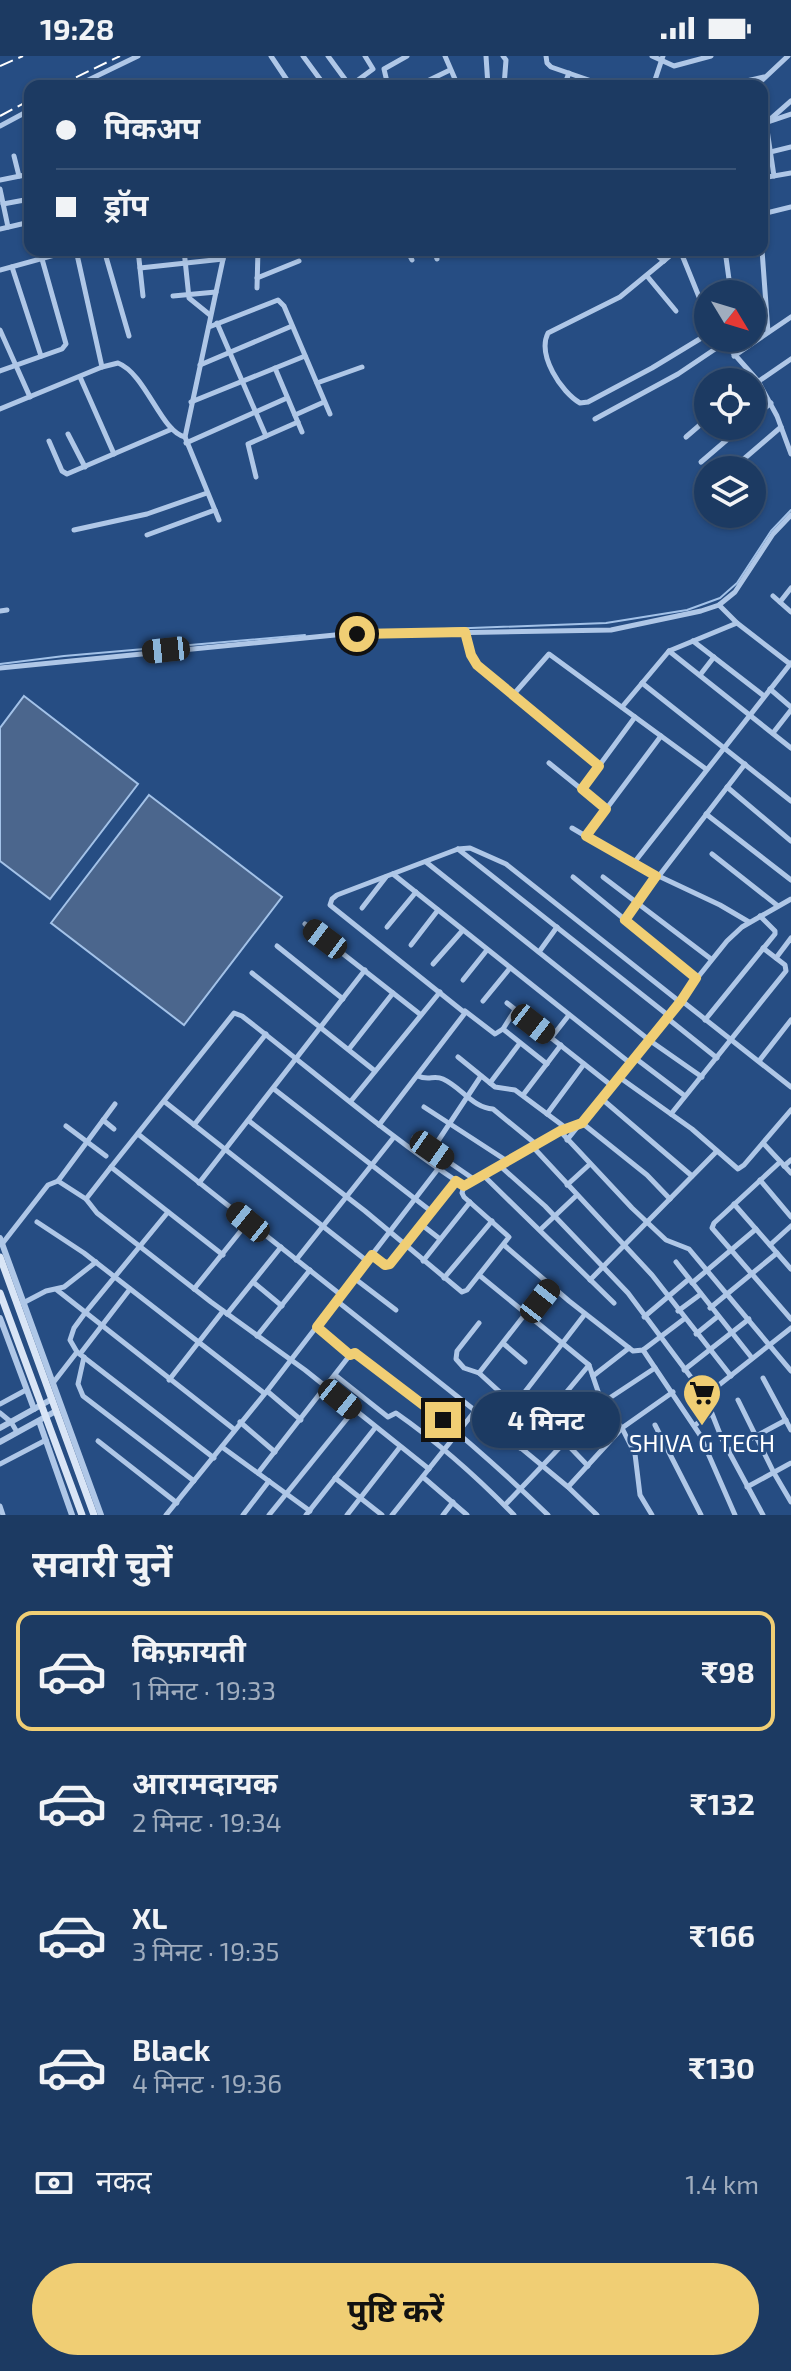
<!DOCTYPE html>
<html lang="hi">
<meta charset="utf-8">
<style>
:root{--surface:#1c3a62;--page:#29456b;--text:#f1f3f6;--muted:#a0adbe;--line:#3a5477;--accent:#f0ce74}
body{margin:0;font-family:"Exo 2","Noto Sans Devanagari",sans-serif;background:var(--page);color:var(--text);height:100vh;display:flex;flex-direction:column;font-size:30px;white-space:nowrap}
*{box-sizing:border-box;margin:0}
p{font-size:26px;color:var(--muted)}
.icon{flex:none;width:44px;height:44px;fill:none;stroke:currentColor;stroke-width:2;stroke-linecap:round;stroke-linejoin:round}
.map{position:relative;height:1459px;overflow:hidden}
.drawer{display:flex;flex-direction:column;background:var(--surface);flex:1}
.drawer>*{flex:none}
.banner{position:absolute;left:24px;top:24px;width:744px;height:176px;border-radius:16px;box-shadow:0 2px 6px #0004,0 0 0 2px var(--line);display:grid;align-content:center;height:176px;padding:0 32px;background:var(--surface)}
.needle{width:52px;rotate:128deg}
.tools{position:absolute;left:694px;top:224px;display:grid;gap:16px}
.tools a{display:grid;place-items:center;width:72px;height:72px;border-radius:50%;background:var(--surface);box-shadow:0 2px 6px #0004,0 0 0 2px var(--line);font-size:40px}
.end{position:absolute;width:36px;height:36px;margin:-18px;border:10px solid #f0ce74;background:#111;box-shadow:0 0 0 4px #111}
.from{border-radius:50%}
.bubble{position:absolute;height:56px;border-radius:28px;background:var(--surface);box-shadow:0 2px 6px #0004,0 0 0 2px var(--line);font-size:26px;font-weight:700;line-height:56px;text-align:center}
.car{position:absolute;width:24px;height:48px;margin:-24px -12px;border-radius:10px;box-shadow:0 0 6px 2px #0007;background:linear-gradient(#222 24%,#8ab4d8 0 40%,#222 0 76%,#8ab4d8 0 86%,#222 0)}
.banner b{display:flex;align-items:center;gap:28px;height:76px;font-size:30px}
.banner b+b{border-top:2px solid var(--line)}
.banner i{width:20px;height:20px;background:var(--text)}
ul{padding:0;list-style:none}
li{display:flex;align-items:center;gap:24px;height:120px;margin:0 16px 12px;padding:0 16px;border:4px solid transparent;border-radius:16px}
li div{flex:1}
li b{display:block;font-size:30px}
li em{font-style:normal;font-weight:700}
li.on{border-color:var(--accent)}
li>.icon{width:72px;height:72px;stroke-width:1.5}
h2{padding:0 32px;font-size:36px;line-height:96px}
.pay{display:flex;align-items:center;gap:20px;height:88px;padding:0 32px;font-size:30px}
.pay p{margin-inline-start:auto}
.primary-button{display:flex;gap:16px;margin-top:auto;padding:16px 32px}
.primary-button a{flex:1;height:92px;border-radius:48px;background:var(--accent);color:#111;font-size:32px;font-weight:700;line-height:92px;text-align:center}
.status{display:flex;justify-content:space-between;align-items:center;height:56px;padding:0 40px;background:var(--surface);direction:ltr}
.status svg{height:22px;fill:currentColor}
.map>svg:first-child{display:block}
</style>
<div class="status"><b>19:28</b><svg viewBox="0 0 49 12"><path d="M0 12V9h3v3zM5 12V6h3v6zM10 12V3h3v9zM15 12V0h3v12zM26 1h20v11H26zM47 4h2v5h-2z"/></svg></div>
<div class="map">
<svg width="791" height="1459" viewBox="0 0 791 1459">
<rect width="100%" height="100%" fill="#264d83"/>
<g fill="#4b668d" stroke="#a3c2e8" stroke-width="2">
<polygon points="24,640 138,728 50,843 0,805 0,672"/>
<polygon points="149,739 282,841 184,969 51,867"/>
</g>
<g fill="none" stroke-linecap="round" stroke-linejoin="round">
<g stroke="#a3c2e8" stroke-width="2">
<polyline points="340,577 606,567 687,554 720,542 737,527 771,475 791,454"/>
<polyline points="0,608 64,600 305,579"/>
</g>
<g stroke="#afc7e7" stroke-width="5">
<polyline points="271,0 291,30"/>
<polyline points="303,0 325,30"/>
<polyline points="328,0 350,30"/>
<polyline points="445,0 458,30"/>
<polyline points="486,0 488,30"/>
<polyline points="503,0 506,4 504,30"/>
<polyline points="546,0 547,7 551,11 606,30"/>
<polyline points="652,0 674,10 711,0"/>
<polyline points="76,30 138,0"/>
<polyline points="350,30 373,13 365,0"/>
<polyline points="388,30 384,13 407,0"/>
<polyline points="417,30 450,14"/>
<polyline points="564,30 569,17"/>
<polyline points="653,30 663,0"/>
<polyline points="725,30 764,21"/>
<polyline points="756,30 788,0"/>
<polyline points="762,68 791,58"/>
<polyline points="0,70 30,54"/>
<polyline points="29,92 30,98"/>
<polyline points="762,98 791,91"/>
<polyline points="14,100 19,120"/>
<polyline points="774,120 766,67 791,45"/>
<polyline points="762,122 791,117"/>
<polyline points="0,124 30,118"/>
<polyline points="0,133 8,171"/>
<polyline points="3,148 30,143"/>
<polyline points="762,158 791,151"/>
<polyline points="0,173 30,166"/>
<polyline points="76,194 102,311"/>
<polyline points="104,194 129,280"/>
<polyline points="138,194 143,240"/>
<polyline points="184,194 189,242 210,259"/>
<polyline points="407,194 412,204"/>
<polyline points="434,194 437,203"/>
<polyline points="651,194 664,205"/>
<path d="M677,194L620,241L548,277C537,299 561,336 580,347L588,346L652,312L708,278"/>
<polyline points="680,194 708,263"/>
<polyline points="725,194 731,238"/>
<polyline points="762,194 768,276"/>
<polyline points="258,198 266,194"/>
<polyline points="12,211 41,300"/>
<polyline points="140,212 223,203"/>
<polyline points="0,214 73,194"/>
<polyline points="647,220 676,255"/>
<polyline points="257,222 299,205"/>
<polyline points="257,232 258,194"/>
<polyline points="173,240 216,236"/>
<polyline points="217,267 266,380"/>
<polyline points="209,271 278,244 284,250 330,358"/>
<polyline points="0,274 30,341"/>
<polyline points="720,282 758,325 777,360 791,398"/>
<polyline points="737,282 739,296"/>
<polyline points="734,300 791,261"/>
<polyline points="200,309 292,270"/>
<polyline points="275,312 302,376"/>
<polyline points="0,315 62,293 66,288 42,203"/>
<polyline points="80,321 114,398"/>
<polyline points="759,325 791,303"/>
<polyline points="317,327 362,311"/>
<polyline points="191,346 305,300"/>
<path d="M0,353L102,311L118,307C146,318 161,376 185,381"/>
<polyline points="295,359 324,346"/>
<polyline points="595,363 678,318 724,287"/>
<polyline points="752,363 771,347"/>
<polyline points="68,378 85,411"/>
<polyline points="686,381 708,362"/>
<polyline points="49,385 62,415 67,418 172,373"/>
<polyline points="186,387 287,342"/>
<polyline points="701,406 743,370"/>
<polyline points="731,414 781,371"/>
<polyline points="256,421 248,388 298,366"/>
<polyline points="219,464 185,381 225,194"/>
<polyline points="74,474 147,458 207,437"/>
<polyline points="147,479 215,454"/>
<polyline points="773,540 791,556"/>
<polyline points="780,546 791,532"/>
<polyline points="719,549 737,567 790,608"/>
<polyline points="0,555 7,554"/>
<polyline points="465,576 471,599 477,609 599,710"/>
<polyline points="693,585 764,640"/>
<polyline points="669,595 791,692"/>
<polyline points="0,612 335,579 611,574 701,555 719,549 735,536 773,478 791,459"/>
<polyline points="700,619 714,601"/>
<polyline points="642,627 791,745"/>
<polyline points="770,633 791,651"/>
<polyline points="513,639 549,598 706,713"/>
<polyline points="622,651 669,595 737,567"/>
<polyline points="773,677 791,654"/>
<polyline points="549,707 606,753"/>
<polyline points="727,731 791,785"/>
<polyline points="582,733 635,661"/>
<polyline points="706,758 791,824"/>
<polyline points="572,772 633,808 720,849 749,866"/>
<polyline points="586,780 661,680"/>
<polyline points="458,793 669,960"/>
<polyline points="712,798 778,850"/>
<polyline points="426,806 649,984 702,1021"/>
<polyline points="633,808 791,607"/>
<polyline points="393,818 630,1007"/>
<polyline points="573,821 696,922"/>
<polyline points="603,821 711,903"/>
<polyline points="362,852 386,821"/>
<polyline points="625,864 745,708"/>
<polyline points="305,868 421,959"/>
<polyline points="387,871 416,836"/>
<polyline points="411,889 438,854"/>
<polyline points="277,890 343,943"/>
<polyline points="539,896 557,871"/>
<polyline points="776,902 791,882"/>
<polyline points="433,908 463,874"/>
<polyline points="252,917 375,1015"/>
<polyline points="463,924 487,894"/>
<polyline points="483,945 510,912"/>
<polyline points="682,945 791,1031"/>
<polyline points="507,947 612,1030"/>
<polyline points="515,954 503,973 547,1008"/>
<polyline points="465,955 495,978 503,973"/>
<polyline points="667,962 717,1002"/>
<polyline points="705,964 775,878 775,875 760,860"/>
<polyline points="551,982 569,959"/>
<polyline points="349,993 393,937"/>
<polyline points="458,1001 495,1031 515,1034 566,1072"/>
<polyline points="635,1002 685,1040"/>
<polyline points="759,1005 791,964"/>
<path d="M418,1020C428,1025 434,1019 443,1023C461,1031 473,1052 493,1053L537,1089"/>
<polyline points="619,1021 692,1073 738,1113 744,1109 791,1054"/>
<polyline points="490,1027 520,987"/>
<polyline points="274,1033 432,1156"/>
<polyline points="523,1039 561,989"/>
<polyline points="602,1043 692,1120"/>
<polyline points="351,1045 440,936"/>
<polyline points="165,1046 367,1205"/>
<polyline points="424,1051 507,1105"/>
<polyline points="547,1058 584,1008"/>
<polyline points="671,1058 786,915 785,909 763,892"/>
<polyline points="103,1064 114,1073"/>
<polyline points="194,1069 266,978"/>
<polyline points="379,1069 465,957 330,849 332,843 337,839 458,793 470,792 506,808 680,946"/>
<polyline points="66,1070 106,1100"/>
<polyline points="560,1075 632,1152 666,1184 689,1193 791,1315"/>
<polyline points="138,1078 341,1239"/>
<polyline points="414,1082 475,1124"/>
<polyline points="567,1084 727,885 742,871 791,843"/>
<polyline points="763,1087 791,1117"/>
<polyline points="533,1091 652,1219 731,1320"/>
<polyline points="432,1094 481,1020"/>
<polyline points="780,1106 714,1167 712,1172 791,1263"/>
<polyline points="499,1109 545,1150 628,1237 705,1340 722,1383 763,1459"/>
<polyline points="784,1110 791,1104"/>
<polyline points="483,1119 614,1247"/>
<polyline points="760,1124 791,1161"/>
<polyline points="58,1125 86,1143 97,1157 211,1246 305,1314 429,1413"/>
<polyline points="199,1127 365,914"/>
<polyline points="567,1129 590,1108"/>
<polyline points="464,1130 560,1075 582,1067 647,1119 670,1143"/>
<polyline points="86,1143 111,1111"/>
<polyline points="734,1148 791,1213"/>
<polyline points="168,1156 85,1257 74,1272 70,1284 77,1296 214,1402"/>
<polyline points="37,1166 84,1197 264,1337"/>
<polyline points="422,1169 440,1183"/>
<polyline points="541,1173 577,1139"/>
<polyline points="2,1188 48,1129 58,1125 115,1048"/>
<polyline points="504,1189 569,1245 633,1295 643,1294 684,1263"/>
<polyline points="770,1189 791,1170"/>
<path d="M223,1199L111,1111L234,957L242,960C316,1017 386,1079 464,1130L462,1137L464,1141L509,1181L467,1234L462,1236L365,1155L249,1065"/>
<polyline points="372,1199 385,1209 390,1208 456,1125"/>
<polyline points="296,1204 394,1081"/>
<polyline points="423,1205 470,1146"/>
<polyline points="676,1206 752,1302"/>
<polyline points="479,1219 589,1309 602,1347 622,1372 635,1398 640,1439 652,1459"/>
<polyline points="354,1222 396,1254"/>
<polyline points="444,1222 492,1165"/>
<polyline points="590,1224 717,1095"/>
<polyline points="253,1226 282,1250"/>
<polyline points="692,1227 756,1173"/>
<polyline points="194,1233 248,1166"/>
<polyline points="57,1234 235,1374"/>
<polyline points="337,1245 497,1372 568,1431 597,1459"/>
<polyline points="23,1247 46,1235 64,1231 96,1206"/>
<polyline points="710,1252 777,1197"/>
<polyline points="678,1255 701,1238"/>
<polyline points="227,1258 281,1191"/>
<polyline points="528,1259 551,1230"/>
<polyline points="644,1261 689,1223"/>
<polyline points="479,1267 457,1295 456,1303 464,1312 479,1317 515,1350"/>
<path d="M317,1271L350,1299L355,1297C424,1346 487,1400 548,1459"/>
<polyline points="696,1278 717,1261"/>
<polyline points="257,1280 310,1214"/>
<polyline points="504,1288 525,1306"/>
<polyline points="643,1294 700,1379 735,1459"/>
<polyline points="80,1298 130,1233"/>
<polyline points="84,1301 78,1328 83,1340 194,1425"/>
<polyline points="684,1314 749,1263"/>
<polyline points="479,1317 526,1257"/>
<path d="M335,1319L388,1361L396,1357C439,1387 478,1422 514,1459"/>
<polyline points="593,1320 629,1292"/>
<polyline points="763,1322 791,1374"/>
<polyline points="169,1324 223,1255"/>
<polyline points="53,1327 77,1296"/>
<polyline points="267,1335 301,1364"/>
<polyline points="705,1340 791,1272"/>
<polyline points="738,1344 774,1417 791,1446"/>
<polyline points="0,1348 26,1334"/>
<polyline points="0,1357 11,1366 17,1376"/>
<polyline points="240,1366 275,1396"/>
<polyline points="655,1369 701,1459"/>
<polyline points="695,1369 711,1358"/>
<polyline points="497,1372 585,1258"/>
<polyline points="98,1385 177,1447"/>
<polyline points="565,1386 588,1410"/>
<polyline points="222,1391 310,1455"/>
<polyline points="520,1392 589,1309"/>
<polyline points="728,1395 786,1364"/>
<polyline points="0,1408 46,1384"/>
<polyline points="258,1417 350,1299"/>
<polyline points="423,1421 467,1459"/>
<polyline points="335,1422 382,1459"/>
<polyline points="568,1431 622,1372 673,1336"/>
<polyline points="747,1431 791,1407"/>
<polyline points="505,1449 602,1347 655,1312"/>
<polyline points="0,1450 3,1459"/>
<polyline points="166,1459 267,1335 438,1113"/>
<polyline points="243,1459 269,1425"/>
<polyline points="269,1459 354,1354"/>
<polyline points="306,1459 375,1372"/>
<polyline points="347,1459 400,1391"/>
<polyline points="392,1459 475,1355"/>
<polyline points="443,1459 453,1446"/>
</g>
<g stroke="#afc7e7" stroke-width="6">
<polyline points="0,1182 101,1459"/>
<polyline points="0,1262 34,1353"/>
<polyline points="39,1365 72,1459"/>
<polyline points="0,1372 52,1343"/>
<polyline points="0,1386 56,1355"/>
</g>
<g stroke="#d9e5f6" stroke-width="7">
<polyline points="0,1201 94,1459"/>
<polyline points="0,1237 82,1459"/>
</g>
<g stroke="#fff" stroke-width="2" stroke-dasharray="14 6" stroke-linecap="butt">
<polyline points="0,10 23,0"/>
<polyline points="58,30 120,0"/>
<polyline points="0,60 30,44"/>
</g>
</g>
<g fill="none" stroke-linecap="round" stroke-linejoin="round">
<polyline stroke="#f0ce74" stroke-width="10" points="357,578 465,576 471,599 477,609 599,710 582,733 606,753 586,780 656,820 625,864 696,922 681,945 582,1067 560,1075 464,1130 456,1125 390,1208 385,1209 372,1199 317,1271 350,1299 355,1297 443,1364"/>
</g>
<defs>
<g id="supermarket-pin" transform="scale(2)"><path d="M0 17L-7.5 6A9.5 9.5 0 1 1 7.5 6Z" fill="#f0ce74" stroke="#264d83"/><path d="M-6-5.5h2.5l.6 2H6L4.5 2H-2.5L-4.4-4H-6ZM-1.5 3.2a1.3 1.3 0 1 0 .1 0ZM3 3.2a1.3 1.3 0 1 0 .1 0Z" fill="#111"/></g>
</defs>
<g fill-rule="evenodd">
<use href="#supermarket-pin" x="702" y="1337"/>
</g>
<g text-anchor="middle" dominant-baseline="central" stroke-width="6" stroke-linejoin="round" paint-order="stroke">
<g font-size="24" fill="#fff" stroke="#264d83">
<text x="702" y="1386">SHIVA G TECH</text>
</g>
</g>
</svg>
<div class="tools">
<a><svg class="needle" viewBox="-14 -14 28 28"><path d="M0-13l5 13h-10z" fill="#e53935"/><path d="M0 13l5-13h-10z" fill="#a0adbe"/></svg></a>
<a><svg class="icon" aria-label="locate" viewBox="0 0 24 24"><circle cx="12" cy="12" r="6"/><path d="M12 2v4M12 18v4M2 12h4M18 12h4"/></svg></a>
<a><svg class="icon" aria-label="layers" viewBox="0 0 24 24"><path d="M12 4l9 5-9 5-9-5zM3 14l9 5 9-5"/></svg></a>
</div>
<i class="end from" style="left:357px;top:578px"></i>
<i class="end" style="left:443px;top:1364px"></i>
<div class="bubble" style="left:472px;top:1336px;width:148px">4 मिनट</div>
<i class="car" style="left:166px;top:594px;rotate:264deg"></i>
<i class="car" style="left:325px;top:883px;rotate:307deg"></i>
<i class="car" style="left:533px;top:968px;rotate:128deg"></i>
<i class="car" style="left:432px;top:1094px;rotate:125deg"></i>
<i class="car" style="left:248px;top:1166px;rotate:309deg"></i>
<i class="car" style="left:540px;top:1245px;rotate:38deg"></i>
<i class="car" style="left:340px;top:1343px;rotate:129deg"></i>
<div class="banner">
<b><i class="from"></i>पिकअप</b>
<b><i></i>ड्रॉप</b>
</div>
</div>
<section class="drawer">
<h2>सवारी चुनें</h2>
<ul>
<li class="on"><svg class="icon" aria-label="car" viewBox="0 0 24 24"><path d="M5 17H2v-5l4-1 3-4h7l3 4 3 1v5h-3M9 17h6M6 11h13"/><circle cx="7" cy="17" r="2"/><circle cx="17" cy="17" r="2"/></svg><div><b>किफ़ायती</b><p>1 मिनट · 19:33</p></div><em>₹98</em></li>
<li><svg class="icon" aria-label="car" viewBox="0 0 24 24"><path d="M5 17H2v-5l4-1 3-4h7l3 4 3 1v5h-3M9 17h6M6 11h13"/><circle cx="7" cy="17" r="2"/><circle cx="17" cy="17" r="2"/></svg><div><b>आरामदायक</b><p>2 मिनट · 19:34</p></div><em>₹132</em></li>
<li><svg class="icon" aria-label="car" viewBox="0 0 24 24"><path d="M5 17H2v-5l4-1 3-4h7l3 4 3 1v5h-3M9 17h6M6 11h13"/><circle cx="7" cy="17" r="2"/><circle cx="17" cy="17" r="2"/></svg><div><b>XL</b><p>3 मिनट · 19:35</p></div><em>₹166</em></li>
<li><svg class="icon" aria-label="car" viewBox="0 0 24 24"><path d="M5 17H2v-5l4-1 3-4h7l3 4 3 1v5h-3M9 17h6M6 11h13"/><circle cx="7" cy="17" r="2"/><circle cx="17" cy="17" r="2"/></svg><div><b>Black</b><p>4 मिनट · 19:36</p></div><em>₹130</em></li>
</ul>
<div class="pay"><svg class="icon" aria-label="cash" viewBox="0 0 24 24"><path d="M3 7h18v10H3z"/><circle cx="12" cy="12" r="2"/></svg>नकद<p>1.4 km</p></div>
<div class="primary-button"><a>पुष्टि करें</a></div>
</section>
